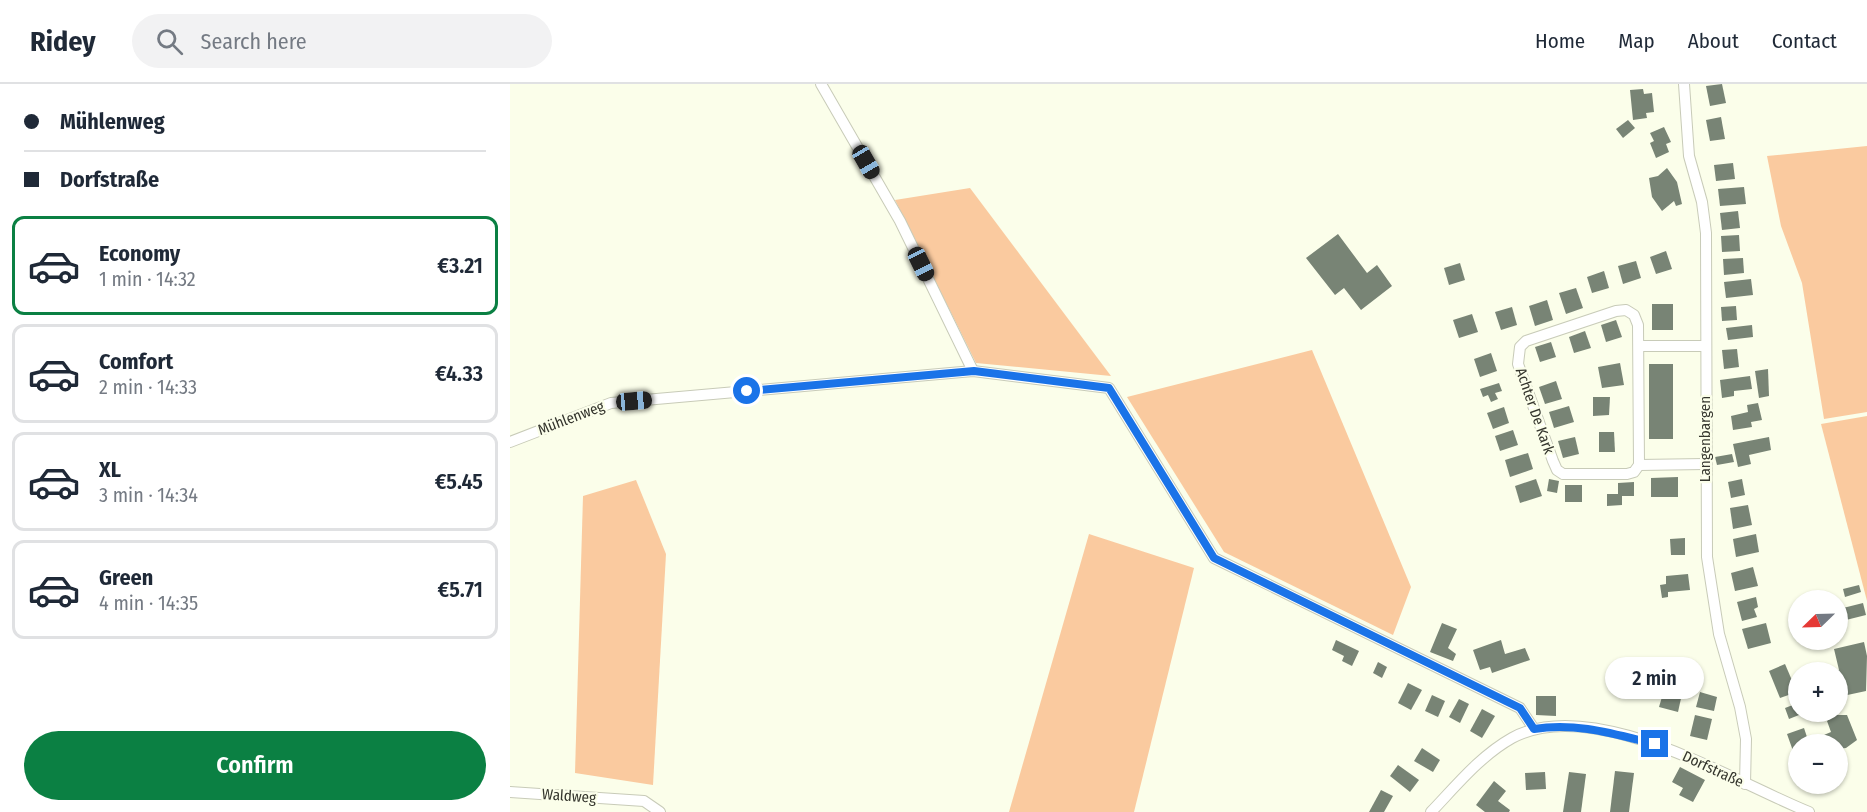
<!DOCTYPE html>
<meta charset="utf-8">
<style>
:root{--surface:#fff;--page:#f2f2f3;--text:#1f2937;--muted:#747a83;--line:#e0e1e3;--accent:#0b8043}
body{margin:0;font-family:"Fira Sans Condensed",sans-serif;background:var(--page);color:var(--text);height:100vh;display:flex;flex-direction:column;font-size:22px;white-space:nowrap}
*{box-sizing:border-box;margin:0}
p{font-size:20px;color:var(--muted)}
.icon{flex:none;width:33px;height:33px;fill:none;stroke:currentColor;stroke-width:2;stroke-linecap:round;stroke-linejoin:round}
.map{position:relative;flex:1;overflow:hidden}
.sheet{display:flex;flex-direction:column;background:var(--surface);width:510px}
.sheet>*{flex:none}
.guide{display:grid;align-content:center;height:132px;padding:0 24px;background:var(--surface)}
.needle{width:39px;rotate:247deg}
.controls{position:absolute;left:1278px;top:506px;display:grid;gap:12px}
.controls a{display:grid;place-items:center;width:60px;height:60px;border-radius:50%;background:var(--surface);box-shadow:0 2px 4px #0004;font-size:30px}
.end{position:absolute;width:27px;height:27px;margin:-14px;border:8px solid #1a73e8;background:#fff;box-shadow:0 0 0 3px #fff}
.from{border-radius:50%}
.bubble{position:absolute;height:42px;border-radius:21px;background:var(--surface);box-shadow:0 2px 4px #0004;font-size:20px;font-weight:600;line-height:42px;text-align:center}
.car{position:absolute;width:18px;height:36px;margin:-18px -9px;border-radius:8px;box-shadow:0 0 4px 2px #0007;background:linear-gradient(#222 24%,#8ab4d8 0 40%,#222 0 76%,#8ab4d8 0 86%,#222 0)}
.guide b{display:flex;align-items:center;gap:21px;height:57px;font-size:22px}
.guide b+b{border-top:2px solid var(--line)}
.guide i{width:15px;height:15px;background:var(--text)}
ul{padding:0;list-style:none}
li{display:flex;align-items:center;gap:18px;height:99px;margin:0 12px 9px;padding:0 12px;border:3px solid var(--line);border-radius:12px}
li div{flex:1}
li b{display:block;font-size:22px}
li em{font-style:normal;font-weight:600}
li.current{border-color:var(--accent)}
li>.icon{width:54px;height:54px;stroke-width:1.5}
.cta{display:flex;gap:12px;margin-top:auto;padding:12px 24px}
.cta a{flex:1;height:69px;border-radius:36px;background:var(--accent);color:#fff;font-size:24px;font-weight:600;line-height:69px;text-align:center}
header{display:flex;align-items:center;gap:36px;box-sizing:border-box;height:84px;padding:0 30px;background:var(--surface);border-bottom:2px solid var(--line)}
header strong{font-size:28px}
nav{display:flex;gap:33px;margin-inline-start:auto;font-size:21px}
.search{width:420px;height:54px;background:var(--page);display:flex;align-items:center;gap:15px;box-sizing:border-box;padding:0 21px;border-radius:33px;color:var(--muted);font-size:22px}
main{display:flex;flex:1;min-height:0}
.map>svg:first-child{display:block}
</style>
<header>
<strong>Ridey</strong>
<div class="search"><svg class="icon" aria-label="search" viewBox="0 0 24 24"><circle cx="10" cy="10" r="6"/><path d="M15 15l6 6"/></svg>Search here</div>
<nav><a>Home</a><a>Map</a><a>About</a><a>Contact</a></nav>
</header>
<main>
<section class="sheet">
<div class="guide">
<b><i class="from"></i>Mühlenweg</b>
<b><i></i>Dorfstraße</b>
</div>
<ul>
<li class="current"><svg class="icon" aria-label="car" viewBox="0 0 24 24"><path d="M5 17H2v-5l4-1 3-4h7l3 4 3 1v5h-3M9 17h6M6 11h13"/><circle cx="7" cy="17" r="2"/><circle cx="17" cy="17" r="2"/></svg><div><b>Economy</b><p>1 min · 14:32</p></div><em>€3.21</em></li>
<li><svg class="icon" aria-label="car" viewBox="0 0 24 24"><path d="M5 17H2v-5l4-1 3-4h7l3 4 3 1v5h-3M9 17h6M6 11h13"/><circle cx="7" cy="17" r="2"/><circle cx="17" cy="17" r="2"/></svg><div><b>Comfort</b><p>2 min · 14:33</p></div><em>€4.33</em></li>
<li><svg class="icon" aria-label="car" viewBox="0 0 24 24"><path d="M5 17H2v-5l4-1 3-4h7l3 4 3 1v5h-3M9 17h6M6 11h13"/><circle cx="7" cy="17" r="2"/><circle cx="17" cy="17" r="2"/></svg><div><b>XL</b><p>3 min · 14:34</p></div><em>€5.45</em></li>
<li><svg class="icon" aria-label="car" viewBox="0 0 24 24"><path d="M5 17H2v-5l4-1 3-4h7l3 4 3 1v5h-3M9 17h6M6 11h13"/><circle cx="7" cy="17" r="2"/><circle cx="17" cy="17" r="2"/></svg><div><b>Green</b><p>4 min · 14:35</p></div><em>€5.71</em></li>
</ul>
<div class="cta"><a>Confirm</a></div>
</section>
<div class="map">
<svg width="1357" height="728" viewBox="0 0 1357 728">
<rect width="100%" height="100%" fill="#fbfeea"/>
<g fill="#faca9f">
<polygon points="1357,62 1357,328 1314,335 1292,199 1271,142 1257,72"/>
<polygon points="460,104 601,292 466,279 385,116"/>
<polygon points="802,266 901,503 883,551 714,468 617,313"/>
<polygon points="1357,332 1357,517 1311,340"/>
<polygon points="126,396 156,470 143,701 65,689 73,412"/>
<polygon points="579,450 684,484 624,728 499,728"/>
</g>
<g fill="#788475">
<polygon points="1212,0 1216,19 1200,22 1196,2"/>
<polygon points="1133,5 1134,10 1142,9 1144,28 1136,29 1137,34 1123,36 1120,6"/>
<polygon points="1211,33 1215,55 1200,57 1196,36"/>
<polygon points="1118,36 1125,44 1113,54 1106,45"/>
<polygon points="1154,43 1161,58 1156,60 1159,68 1146,74 1140,59 1144,57 1140,49"/>
<polygon points="1223,79 1225,95 1206,97 1204,81"/>
<polygon points="1157,84 1167,98 1172,120 1166,122 1164,117 1152,127 1142,113 1139,94 1148,92"/>
<polygon points="1234,103 1236,120 1210,122 1208,105"/>
<polygon points="1228,127 1230,144 1212,146 1210,129"/>
<polygon points="828,150 857,189 867,181 882,202 851,226 834,204 825,211 796,174"/>
<polygon points="1229,151 1230,167 1212,168 1211,152"/>
<polygon points="1156,167 1162,185 1146,190 1140,173"/>
<polygon points="1233,174 1234,189 1214,191 1213,175"/>
<polygon points="1126,177 1131,194 1113,200 1108,182"/>
<polygon points="950,179 955,196 939,201 934,184"/>
<polygon points="1094,187 1099,204 1082,209 1077,193"/>
<polygon points="1241,195 1243,211 1216,214 1214,198"/>
<polygon points="1066,204 1073,224 1056,230 1049,209"/>
<polygon points="1037,216 1043,236 1025,242 1019,222"/>
<rect x="1142" y="220" width="21" height="26"/>
<polygon points="1226,222 1227,236 1212,237 1211,223"/>
<polygon points="1002,223 1007,241 991,246 985,228"/>
<polygon points="962,230 968,248 949,254 943,236"/>
<polygon points="1106,236 1112,253 1096,258 1091,241"/>
<polygon points="1242,241 1243,253 1218,256 1216,244"/>
<polygon points="1075,247 1081,264 1064,269 1059,253"/>
<polygon points="1041,258 1046,273 1030,278 1025,263"/>
<polygon points="1227,265 1229,283 1214,285 1212,266"/>
<polygon points="981,269 987,287 970,293 964,275"/>
<polygon points="1110,279 1114,301 1092,304 1088,283"/>
<rect x="1139" y="280" width="24" height="75"/>
<polygon points="1258,285 1259,312 1249,314 1245,287"/>
<polygon points="1240,292 1242,305 1224,307 1224,312 1212,314 1210,296"/>
<polygon points="1046,297 1052,315 1035,320 1029,303"/>
<polygon points="989,299 992,307 985,309 988,315 981,318 978,311 973,313 970,305"/>
<polygon points="1083,313 1100,313 1099,331 1083,332"/>
<polygon points="1248,319 1252,336 1241,338 1242,343 1223,346 1221,332 1238,328 1237,321"/>
<polygon points="1059,322 1064,338 1044,344 1039,328"/>
<polygon points="994,323 999,339 983,345 977,329"/>
<polygon points="1003,346 1008,361 990,367 985,352"/>
<polygon points="1089,348 1104,348 1105,368 1089,368"/>
<polygon points="1065,353 1069,370 1053,374 1048,357"/>
<polygon points="1259,353 1261,366 1239,371 1241,380 1228,383 1223,360"/>
<polygon points="1018,369 1023,385 1000,393 995,376"/>
<polygon points="1222,370 1224,378 1207,381 1205,373"/>
<polygon points="1168,393 1168,413 1141,413 1141,394"/>
<polygon points="1026,395 1032,412 1010,419 1005,402"/>
<polygon points="1039,395 1049,397 1047,409 1037,407"/>
<polygon points="1232,395 1235,411 1221,414 1218,398"/>
<polygon points="1124,398 1124,412 1112,412 1112,421 1097,422 1097,410 1108,410 1108,399"/>
<rect x="1055" y="401" width="17" height="17"/>
<polygon points="1238,421 1242,441 1223,445 1220,424"/>
<polygon points="1246,450 1249,468 1226,473 1223,455"/>
<polygon points="1175,454 1175,471 1161,471 1160,455"/>
<polygon points="1243,483 1248,502 1225,507 1221,489"/>
<polygon points="1178,490 1180,506 1158,508 1158,513 1152,514 1150,501 1156,500 1156,492"/>
<polygon points="1349,501 1351,508 1335,513 1333,505"/>
<polygon points="1246,513 1248,523 1244,525 1247,533 1232,537 1227,518"/>
<polygon points="1353,519 1356,531 1332,537 1329,525"/>
<polygon points="932,539 947,545 938,564 946,570 943,577 920,568"/>
<polygon points="1256,539 1261,559 1238,565 1232,545"/>
<polygon points="826,556 849,567 842,582 832,577 834,572 822,566"/>
<polygon points="991,556 995,570 1015,564 1020,576 982,589 980,583 970,586 963,566"/>
<polygon points="1354,558 1357,572 1356,607 1328,613 1328,588 1322,587 1329,586 1324,565"/>
<polygon points="868,578 877,583 872,594 863,589"/>
<polygon points="1275,580 1287,608 1270,614 1259,587"/>
<polygon points="1311,580 1313,588 1297,588 1296,583"/>
<polygon points="898,599 912,606 901,626 888,619"/>
<polygon points="1154,606 1172,610 1168,628 1149,623"/>
<polygon points="1190,608 1207,613 1204,627 1186,623"/>
<polygon points="922,611 935,617 928,633 915,627"/>
<polygon points="1026,612 1046,612 1046,632 1026,631"/>
<polygon points="949,615 959,620 950,639 939,633"/>
<polygon points="1288,619 1288,627 1299,627 1279,635 1275,624"/>
<polygon points="972,625 985,632 972,654 960,647"/>
<polygon points="1185,631 1202,635 1197,656 1180,652"/>
<polygon points="1323,631 1337,631 1347,656 1336,664 1328,665 1328,660 1288,660 1288,681 1277,650 1294,644 1299,659 1302,658 1302,656 1321,648 1317,637"/>
<polygon points="912,664 930,676 923,688 904,677"/>
<polygon points="888,681 909,696 900,708 880,692"/>
<polygon points="1170,683 1195,696 1183,718 1169,711 1173,704 1162,698"/>
<polygon points="1105,687 1124,689 1119,728 1100,728"/>
<polygon points="1035,688 1036,705 1016,706 1015,689"/>
<polygon points="1059,688 1076,690 1071,728 1053,728"/>
<polygon points="984,697 996,707 988,717 1000,726 999,728 975,728 966,721"/>
<polygon points="871,706 883,712 874,728 859,728"/>
</g>
<g fill="none" stroke-linecap="round" stroke-linejoin="round">
<g stroke="#c8cbb8" stroke-width="12">
<g id="minor">
<polyline points="311,0 390,137 463,287"/>
<polyline points="1174,0 1179,72 1192,118 1196,149 1197,473 1209,550 1230,623 1236,655 1235,700"/>
<polygon points="1116,226 1124,231 1128,241 1129,381 1124,388 1117,390 1053,390 1047,386 1043,377 1008,280 1010,263 1016,257 1106,227"/>
<polyline points="1129,262 1196,262"/>
<polyline points="0,358 101,319 463,287 599,304 704,474 1010,624 1024,645"/>
<polyline points="1129,381 1195,380"/>
<polyline points="0,708 134,717 150,728"/>
<path d="M921,728C946,702 970,672 1002,654C1083,610 1222,697 1299,728"/>
</g>
</g>
<use href="#minor" stroke="#fff" stroke-width="10"/>
</g>
<g fill="none" stroke-linecap="round" stroke-linejoin="round">
<path stroke="#1a73e8" stroke-width="8" d="M237,307L464,287L599,304L704,474L1010,624L1024,645C1066,638 1104,650 1145,660"/>
</g>
<g text-anchor="middle" dominant-baseline="central" stroke-width="4.5" stroke-linejoin="round" paint-order="stroke">
<g font-size="15" fill="#34352d" stroke="#fbfeea">
<text transform="translate(1025 327) rotate(71)">Achter De Kark</text>
<text transform="translate(61 334) rotate(-21)">Mühlenweg</text>
<text transform="translate(1195 355) rotate(-90)">Langenbargen</text>
<text transform="translate(1203 685) rotate(25)">Dorfstraße</text>
<text transform="translate(59 712) rotate(4)">Waldweg</text>
</g>
</g>
</svg>
<div class="controls">
<a><svg class="needle" viewBox="-14 -14 28 28"><path d="M0-13l5 13h-10z" fill="#e53935"/><path d="M0 13l5-13h-10z" fill="#747a83"/></svg></a>
<a>+</a>
<a>−</a>
</div>
<i class="end from" style="left:237px;top:307px"></i>
<i class="end" style="left:1145px;top:660px"></i>
<div class="bubble" style="left:1095px;top:573px;width:99px">2 min</div>
<i class="car" style="left:356px;top:78px;rotate:150deg"></i>
<i class="car" style="left:411px;top:180px;rotate:154deg"></i>
<i class="car" style="left:124px;top:317px;rotate:85deg"></i>
</div>
</main>
